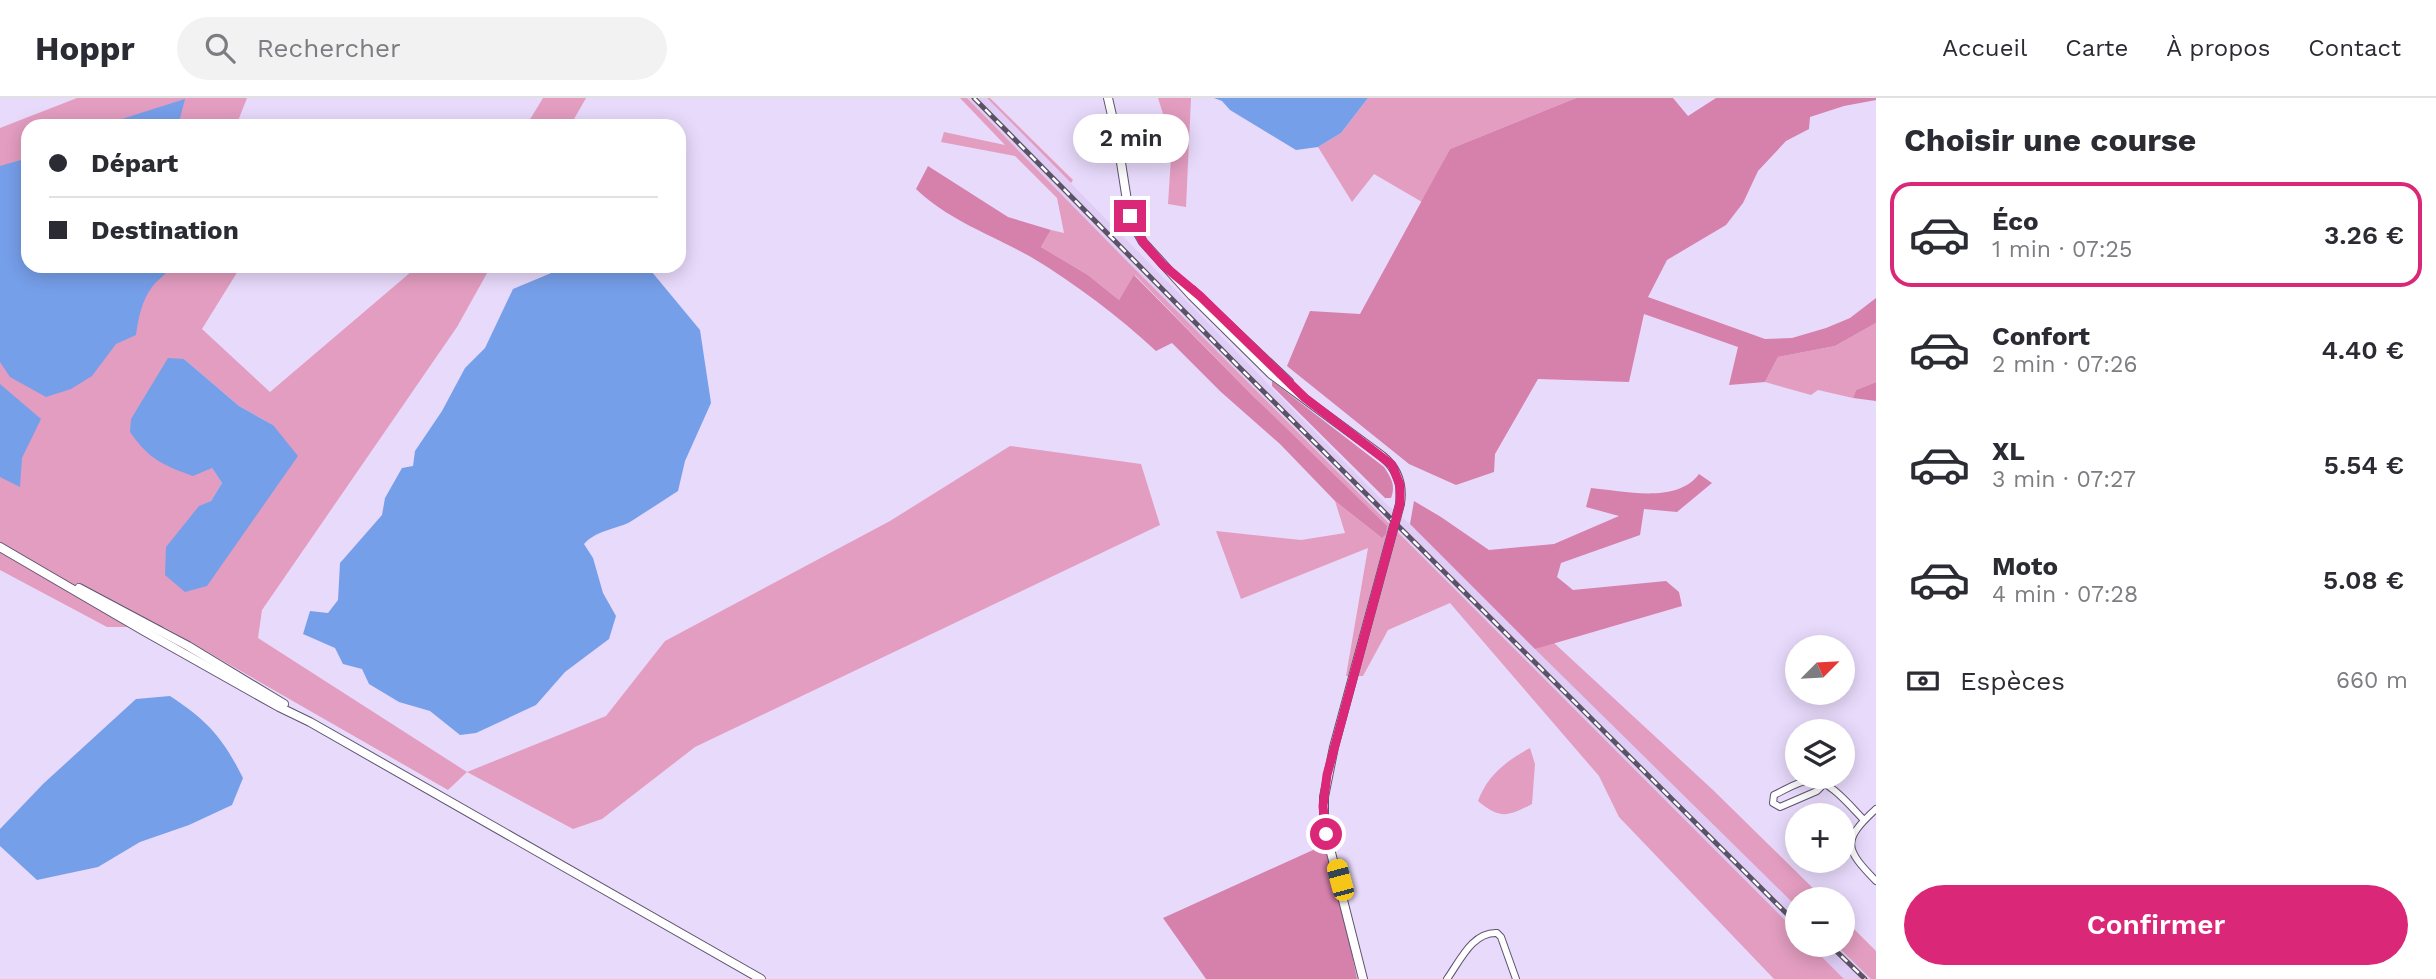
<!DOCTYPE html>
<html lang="fr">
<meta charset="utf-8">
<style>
:root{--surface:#fff;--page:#f2f2f3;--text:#2b2b33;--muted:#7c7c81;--line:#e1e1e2;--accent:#db2777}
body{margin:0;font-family:"Work Sans",sans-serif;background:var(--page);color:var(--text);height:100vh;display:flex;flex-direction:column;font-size:26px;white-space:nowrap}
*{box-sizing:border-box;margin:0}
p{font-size:23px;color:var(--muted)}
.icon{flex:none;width:38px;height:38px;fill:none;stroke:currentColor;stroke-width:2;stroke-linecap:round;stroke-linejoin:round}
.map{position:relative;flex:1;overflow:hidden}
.drawer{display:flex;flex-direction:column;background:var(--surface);width:560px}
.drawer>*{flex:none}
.hud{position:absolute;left:21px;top:21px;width:665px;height:154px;border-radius:21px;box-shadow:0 4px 18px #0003;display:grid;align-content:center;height:154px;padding:0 28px;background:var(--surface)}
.needle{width:46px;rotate:66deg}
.controls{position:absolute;left:1785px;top:537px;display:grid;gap:14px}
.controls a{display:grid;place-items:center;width:70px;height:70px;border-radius:50%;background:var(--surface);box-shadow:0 4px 18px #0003;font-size:35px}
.end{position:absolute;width:32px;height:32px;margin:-16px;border:9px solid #db2777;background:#fff;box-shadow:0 0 0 4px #fff}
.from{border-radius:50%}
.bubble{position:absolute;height:49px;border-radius:24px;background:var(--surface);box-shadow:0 4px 18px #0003;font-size:23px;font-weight:600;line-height:49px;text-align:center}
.car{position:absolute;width:21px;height:42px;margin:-21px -10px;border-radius:9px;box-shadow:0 0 5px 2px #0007;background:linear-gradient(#f5c518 24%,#345 0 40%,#f5c518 0 76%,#345 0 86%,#f5c518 0)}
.hud b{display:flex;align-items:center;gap:24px;height:66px;font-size:26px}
.hud b+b{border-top:2px solid var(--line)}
.hud i{width:18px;height:18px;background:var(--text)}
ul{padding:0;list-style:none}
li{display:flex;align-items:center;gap:21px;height:105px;margin:0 14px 10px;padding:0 14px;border:4px solid transparent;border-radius:21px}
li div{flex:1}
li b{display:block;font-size:26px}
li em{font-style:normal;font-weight:600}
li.selected{border-color:var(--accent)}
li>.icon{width:63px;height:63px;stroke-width:1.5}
h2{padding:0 28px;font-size:32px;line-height:84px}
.pay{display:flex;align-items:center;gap:18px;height:77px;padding:0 28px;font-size:26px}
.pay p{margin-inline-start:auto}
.primary-button{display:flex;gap:14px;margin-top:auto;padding:14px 28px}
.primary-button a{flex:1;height:80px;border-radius:42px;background:var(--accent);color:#fff;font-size:28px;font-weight:600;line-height:80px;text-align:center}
header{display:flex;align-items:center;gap:42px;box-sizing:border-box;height:98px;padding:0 35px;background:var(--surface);border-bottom:2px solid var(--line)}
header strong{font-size:33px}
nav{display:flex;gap:38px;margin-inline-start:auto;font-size:24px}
.search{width:490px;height:63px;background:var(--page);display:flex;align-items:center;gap:18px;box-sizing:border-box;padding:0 24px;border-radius:38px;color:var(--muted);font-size:26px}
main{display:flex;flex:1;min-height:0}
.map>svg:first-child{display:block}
</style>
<header>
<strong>Hoppr</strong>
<div class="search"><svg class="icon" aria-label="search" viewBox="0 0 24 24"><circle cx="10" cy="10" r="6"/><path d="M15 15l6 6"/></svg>Rechercher</div>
<nav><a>Accueil</a><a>Carte</a><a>À propos</a><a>Contact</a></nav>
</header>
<main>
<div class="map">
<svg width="1876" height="881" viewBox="0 0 1876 881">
<rect width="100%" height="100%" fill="#e8dafb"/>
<g fill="#dfcdf5">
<polygon points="967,0 987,0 1383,403 1410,426 1797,809 1797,834 1123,159"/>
<polygon points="1810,847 1836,847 1871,881 1844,881"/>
</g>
<g fill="#e39dc0" fill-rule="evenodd">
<path d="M77,0H247L236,28H28V168H241L202,231L270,294L418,168H491L457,229L262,512L258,540L467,674L606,618L665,543L890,423L1010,348L1141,366L1160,427L695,649L602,721L573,731L467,674L448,692L164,529H107L0,472V30ZM184,261L239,308L273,327L165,477L199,409L211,403L222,385L212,370Z"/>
<polygon points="543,0 586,0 570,28 526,28"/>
<polygon points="960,0 967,0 1123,159 1797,834 1797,847 1810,847 1844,881 1774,881 1619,719 1599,678 1450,505 1388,532 1363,578 1346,578 1368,450 1241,501 1216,433 1301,442 1345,435 1335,403 1382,440 1255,300 1135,177 1119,202 1088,177 1041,149 1051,132 1064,135 1057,100 1015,58 941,44 944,34 1005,47"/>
<polygon points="987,0 990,0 1073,82 1071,85"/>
<polygon points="1158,0 1191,0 1186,109 1168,106 1172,44"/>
<polygon points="1368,0 1576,0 1450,51 1422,104 1374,76 1352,104 1318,49 1341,35"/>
<polygon points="1876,225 1876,284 1856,292 1853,300 1818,292 1811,297 1765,284 1778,259 1835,248"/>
<polygon points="1553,544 1713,692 1824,801 1797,802 1797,809 1535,551"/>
<path d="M1530,650L1535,666L1532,706C1507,719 1500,721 1478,703C1487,678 1507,662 1530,650Z"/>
<polygon points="1843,820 1876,853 1876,881 1871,881 1836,847 1843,847"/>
</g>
<g fill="#d680ac">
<polygon points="1576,0 1673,0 1688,18 1716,0 1876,0 1876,2 1844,8 1810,19 1809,31 1786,43 1758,73 1743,105 1726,127 1667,162 1648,199 1765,241 1792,240 1826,230 1850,220 1876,200 1876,225 1835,248 1778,259 1765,284 1729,287 1738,249 1644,216 1629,284 1538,281 1495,356 1494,374 1456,387 1409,366 1287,268 1310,213 1360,216 1450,51"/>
<path d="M928,68L1008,119L1051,132L1041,149L1088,177L1119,202L1134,177L1255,300L1387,428L1386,436L1382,440L1335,403L1280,346L1221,294L1172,245L1156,253C1118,218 1076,186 1031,159C992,137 948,122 916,91Z"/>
<path d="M1272,283L1384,369C1391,380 1396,387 1391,400H1385L1272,288Z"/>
<polygon points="1876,284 1876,303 1853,300 1856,292"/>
<path d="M1699,376L1712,385L1677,414L1644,411L1640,437L1561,465L1557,479L1573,492L1666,483L1679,494L1682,508L1535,551L1410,426L1414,403L1441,419L1489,452L1554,446L1619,418L1586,409L1591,390C1624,393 1677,406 1699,376Z"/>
<polygon points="1324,747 1347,832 1357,881 1206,881 1163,820"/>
</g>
<g fill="#769fea">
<polygon points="1214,0 1368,0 1341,35 1318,49 1296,52 1230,12 1222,3"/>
<polygon points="185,1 178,28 107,28 109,25"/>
<path d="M28,60V168H171C166,177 158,181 152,189C142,202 138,221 136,237L116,246L92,278L71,291L46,299L10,279L0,264V68Z"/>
<path d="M568,168H647L700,232L711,305L685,363L678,393C662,403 646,414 630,424C614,432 597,432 584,446L593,460L603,495L616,518L609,541L565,574L536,607L476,635L460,637L430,613L399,604L369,586L362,571L343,566L335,550L303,536L310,513L328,515L338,502L340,465L382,417L385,400L402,370L413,368L415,353L442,313L465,270L485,250L513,191Z"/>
<path d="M168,260L184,261L239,308L273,327L298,358L207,488L185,494L165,477L166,449L199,408L211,403L222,385L212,370L193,378C162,367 149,361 130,334L131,321Z"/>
<polygon points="0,286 41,321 22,360 20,389 0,379"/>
<path d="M170,598C208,623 223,640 243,680L232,707L189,727L140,744L98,769L37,782L0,748V731L43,686L136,601Z"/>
</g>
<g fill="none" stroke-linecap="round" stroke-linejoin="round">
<g stroke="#5f536f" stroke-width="8">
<g id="street">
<path d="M1825,685L1817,693L1780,709L1773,705L1774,697C1785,692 1798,683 1811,682C1828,680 1852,710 1864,722"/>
<path d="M1876,711C1841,743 1845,751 1876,783"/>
<path d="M1447,881C1460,863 1472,834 1497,835L1501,839L1516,881"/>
</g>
</g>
<g stroke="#5f536f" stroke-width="10">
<g id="secondary">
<path d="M1108,0L1117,39L1128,109L1134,128L1143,144L1192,198L1271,276L1382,358C1397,370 1403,386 1400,406L1334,649L1324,699V727L1363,881"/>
<polyline points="1192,192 1289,284"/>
<polyline points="0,449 144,533 279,609 310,624 761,881"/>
<polyline points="79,490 188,548 284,606"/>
</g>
</g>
<use href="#street" stroke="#fff" stroke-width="6"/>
<use href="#secondary" stroke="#fff" stroke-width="8"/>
<g stroke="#5b5365" stroke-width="5">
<g id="rail">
<polyline points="974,0 1237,267 1797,826"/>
<polyline points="1830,847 1865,881"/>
</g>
</g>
<use href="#rail" stroke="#fff" stroke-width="2.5" stroke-dasharray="8" stroke-linecap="butt"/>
</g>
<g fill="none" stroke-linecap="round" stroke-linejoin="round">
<polyline stroke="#db2777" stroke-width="9" points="1130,118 1143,144 1163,167 1200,198 1305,300 1392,367 1400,387 1400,406 1327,677 1323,708 1326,736"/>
</g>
</svg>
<div class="controls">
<a><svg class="needle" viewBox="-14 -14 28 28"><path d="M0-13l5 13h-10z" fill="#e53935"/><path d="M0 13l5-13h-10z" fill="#7c7c81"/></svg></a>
<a><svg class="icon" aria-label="layers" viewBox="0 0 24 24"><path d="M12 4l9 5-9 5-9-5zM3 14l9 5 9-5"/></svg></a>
<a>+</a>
<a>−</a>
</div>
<i class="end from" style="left:1326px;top:736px"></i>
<i class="end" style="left:1130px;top:118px"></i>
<div class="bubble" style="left:1073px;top:16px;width:116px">2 min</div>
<i class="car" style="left:1340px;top:782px;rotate:345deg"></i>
<div class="hud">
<b><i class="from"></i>Départ</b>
<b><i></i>Destination</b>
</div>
</div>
<section class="drawer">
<h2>Choisir une course</h2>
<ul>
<li class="selected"><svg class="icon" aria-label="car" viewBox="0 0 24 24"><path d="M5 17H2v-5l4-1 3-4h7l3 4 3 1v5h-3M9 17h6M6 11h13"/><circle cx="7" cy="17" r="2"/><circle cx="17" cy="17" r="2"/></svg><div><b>Éco</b><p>1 min · 07:25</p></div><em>3.26 €</em></li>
<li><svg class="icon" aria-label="car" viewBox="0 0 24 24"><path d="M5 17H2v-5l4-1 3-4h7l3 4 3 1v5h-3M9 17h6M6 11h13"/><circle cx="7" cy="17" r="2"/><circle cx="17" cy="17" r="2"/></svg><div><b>Confort</b><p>2 min · 07:26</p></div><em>4.40 €</em></li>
<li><svg class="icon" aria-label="car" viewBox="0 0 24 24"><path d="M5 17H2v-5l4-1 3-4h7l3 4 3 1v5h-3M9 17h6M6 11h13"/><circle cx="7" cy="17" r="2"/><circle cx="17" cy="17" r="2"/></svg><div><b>XL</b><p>3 min · 07:27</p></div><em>5.54 €</em></li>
<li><svg class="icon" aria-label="car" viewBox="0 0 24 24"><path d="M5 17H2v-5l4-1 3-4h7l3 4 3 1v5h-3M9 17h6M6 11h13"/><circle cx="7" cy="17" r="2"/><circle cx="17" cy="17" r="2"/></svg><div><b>Moto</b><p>4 min · 07:28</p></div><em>5.08 €</em></li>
</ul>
<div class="pay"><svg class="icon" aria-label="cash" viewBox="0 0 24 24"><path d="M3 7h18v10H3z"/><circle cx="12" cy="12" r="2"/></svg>Espèces<p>660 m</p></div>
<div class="primary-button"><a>Confirmer</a></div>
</section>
</main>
